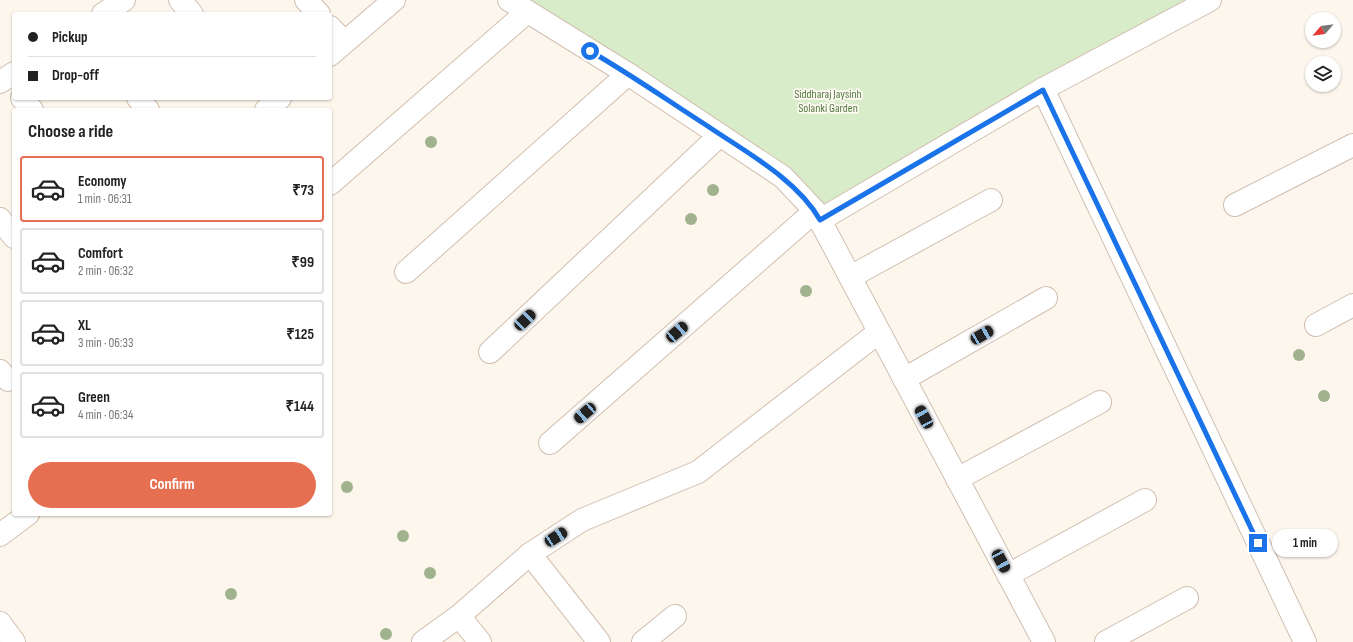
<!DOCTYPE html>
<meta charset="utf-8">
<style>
:root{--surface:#fff;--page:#f2f2f2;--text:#222;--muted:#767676;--line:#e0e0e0;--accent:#e76f51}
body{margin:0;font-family:"Sofia Sans Condensed",sans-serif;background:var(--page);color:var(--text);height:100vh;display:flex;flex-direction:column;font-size:15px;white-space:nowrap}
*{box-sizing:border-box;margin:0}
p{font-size:13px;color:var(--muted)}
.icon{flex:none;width:22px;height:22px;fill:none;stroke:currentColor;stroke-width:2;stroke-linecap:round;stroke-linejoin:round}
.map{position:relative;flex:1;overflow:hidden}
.details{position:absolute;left:12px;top:108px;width:320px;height:408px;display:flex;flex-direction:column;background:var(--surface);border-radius:4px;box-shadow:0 1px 3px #0004}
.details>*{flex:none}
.top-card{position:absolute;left:12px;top:12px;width:320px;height:88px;border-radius:4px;box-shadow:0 1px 3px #0004;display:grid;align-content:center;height:88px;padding:0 16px;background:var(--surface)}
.needle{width:26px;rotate:242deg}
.controls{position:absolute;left:1305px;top:12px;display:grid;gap:8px}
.controls a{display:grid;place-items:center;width:36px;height:36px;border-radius:50%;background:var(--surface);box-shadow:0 1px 3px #0004;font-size:20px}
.end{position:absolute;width:18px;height:18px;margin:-9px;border:5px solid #1a73e8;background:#fff;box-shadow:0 0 0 2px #fff}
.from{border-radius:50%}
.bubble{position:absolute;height:28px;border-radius:14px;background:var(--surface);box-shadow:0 1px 3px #0004;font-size:13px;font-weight:700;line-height:28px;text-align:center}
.car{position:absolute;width:12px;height:24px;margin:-12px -6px;border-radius:5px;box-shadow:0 0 3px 1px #0007;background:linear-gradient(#222 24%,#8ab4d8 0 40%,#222 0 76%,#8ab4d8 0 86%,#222 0)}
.top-card b{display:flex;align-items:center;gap:14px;height:38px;font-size:15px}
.top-card b+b{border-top:1px solid var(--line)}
.top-card i{width:10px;height:10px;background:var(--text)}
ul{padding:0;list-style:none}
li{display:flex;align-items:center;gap:12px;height:66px;margin:0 8px 6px;padding:0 8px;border:2px solid var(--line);border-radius:4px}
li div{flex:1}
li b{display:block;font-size:15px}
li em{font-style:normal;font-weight:700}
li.active{border-color:var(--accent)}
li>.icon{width:36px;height:36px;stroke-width:1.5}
h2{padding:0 16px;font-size:18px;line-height:48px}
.action{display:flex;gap:8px;margin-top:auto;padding:8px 16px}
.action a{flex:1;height:46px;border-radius:24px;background:var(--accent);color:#fff;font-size:16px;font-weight:700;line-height:46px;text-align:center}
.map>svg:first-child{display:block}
</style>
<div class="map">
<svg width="1353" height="642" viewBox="0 0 1353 642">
<rect width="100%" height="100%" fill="#fdf6ec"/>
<polygon fill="#d8ecc9" points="525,0 1214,0 820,220"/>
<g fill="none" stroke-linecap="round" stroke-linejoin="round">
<g stroke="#d1beb0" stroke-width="24">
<g id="minor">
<polyline points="180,0 192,14"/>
<polyline points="306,0 319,14"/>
<polyline points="509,0 628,74 783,177 815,211 1044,642"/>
<polyline points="103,14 124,0"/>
<polyline points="330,27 344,42"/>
<polyline points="330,55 394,0"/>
<polyline points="0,82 14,73"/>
<polyline points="1043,89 1305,642"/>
<polyline points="22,98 32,110"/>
<polyline points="138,98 148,110"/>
<polyline points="266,110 280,98"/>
<polyline points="330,184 527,12"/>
<polyline points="1235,205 1353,145"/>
<polyline points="0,219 14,237"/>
<polyline points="820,220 1043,89 1210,0"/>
<polyline points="406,272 628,74"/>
<polyline points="850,277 991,200"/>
<polyline points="1316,325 1353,305"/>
<polyline points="490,352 720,135"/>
<polyline points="0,371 8,380"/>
<polyline points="904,379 1046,298"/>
<polyline points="550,443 815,211"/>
<polyline points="957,479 1100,402"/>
<polyline points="0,535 28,514"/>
<polyline points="530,554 599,642"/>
<polyline points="1008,575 1145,500"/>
<polyline points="459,616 480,642"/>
<polyline points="0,623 14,642"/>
<polyline points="423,642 459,616 530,554 582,520 698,472 879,332"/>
<polyline points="643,642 675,616"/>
<polyline points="1106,642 1187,598"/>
</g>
</g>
<use href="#minor" stroke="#fff" stroke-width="22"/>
</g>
<g fill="#a0b28e">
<circle cx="431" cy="142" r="6"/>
<circle cx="713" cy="190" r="6"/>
<circle cx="691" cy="219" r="6"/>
<circle cx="806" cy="291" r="6"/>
<circle cx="1299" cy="355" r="6"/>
<circle cx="1324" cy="396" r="6"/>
<circle cx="347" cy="487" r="6"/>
<circle cx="403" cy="536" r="6"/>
<circle cx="430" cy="573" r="6"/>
<circle cx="231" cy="594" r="6"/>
<circle cx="386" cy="634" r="6"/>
</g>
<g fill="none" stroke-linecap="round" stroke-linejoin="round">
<path stroke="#1a73e8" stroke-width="5" d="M590,51C630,74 667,100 706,125C744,151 797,179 820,220L1043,90L1258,543"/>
</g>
<g text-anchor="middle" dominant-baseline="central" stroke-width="3.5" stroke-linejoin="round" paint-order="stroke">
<g font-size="12" fill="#537a41" stroke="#fffaf3">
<text x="828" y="94">Siddharaj Jaysinh<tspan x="828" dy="14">Solanki Garden</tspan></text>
</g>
</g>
</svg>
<div class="controls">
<a><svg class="needle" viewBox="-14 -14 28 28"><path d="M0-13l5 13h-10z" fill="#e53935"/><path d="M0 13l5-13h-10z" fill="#767676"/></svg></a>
<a><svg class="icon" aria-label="layers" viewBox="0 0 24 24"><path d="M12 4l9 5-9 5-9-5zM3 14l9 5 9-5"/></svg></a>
</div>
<i class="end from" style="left:590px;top:51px"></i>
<i class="end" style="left:1258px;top:543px"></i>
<div class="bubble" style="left:1272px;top:529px;width:66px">1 min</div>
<i class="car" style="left:525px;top:320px;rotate:46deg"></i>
<i class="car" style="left:677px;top:332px;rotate:49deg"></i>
<i class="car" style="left:982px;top:335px;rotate:60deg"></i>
<i class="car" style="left:585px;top:413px;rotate:229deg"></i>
<i class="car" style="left:924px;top:417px;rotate:332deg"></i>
<i class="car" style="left:556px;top:537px;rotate:57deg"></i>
<i class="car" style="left:1001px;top:561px;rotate:152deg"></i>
<div class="top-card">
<b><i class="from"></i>Pickup</b>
<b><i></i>Drop-off</b>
</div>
<section class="details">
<h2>Choose a ride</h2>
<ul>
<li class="active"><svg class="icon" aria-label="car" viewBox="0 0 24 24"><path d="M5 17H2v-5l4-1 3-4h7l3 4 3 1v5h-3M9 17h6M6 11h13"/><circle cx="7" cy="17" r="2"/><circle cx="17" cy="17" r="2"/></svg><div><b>Economy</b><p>1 min · 06:31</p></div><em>₹73</em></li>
<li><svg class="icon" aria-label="car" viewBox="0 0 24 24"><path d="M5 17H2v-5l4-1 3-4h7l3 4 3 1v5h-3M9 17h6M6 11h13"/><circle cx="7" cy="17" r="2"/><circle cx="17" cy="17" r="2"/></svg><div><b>Comfort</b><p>2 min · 06:32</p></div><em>₹99</em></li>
<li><svg class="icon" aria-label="car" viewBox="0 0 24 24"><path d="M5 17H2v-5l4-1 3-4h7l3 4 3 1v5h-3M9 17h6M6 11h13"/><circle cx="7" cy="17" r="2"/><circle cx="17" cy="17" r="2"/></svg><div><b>XL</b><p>3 min · 06:33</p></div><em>₹125</em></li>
<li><svg class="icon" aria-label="car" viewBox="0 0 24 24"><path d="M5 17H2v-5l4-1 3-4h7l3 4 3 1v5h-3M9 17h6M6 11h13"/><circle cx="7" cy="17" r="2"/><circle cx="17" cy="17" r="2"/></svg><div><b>Green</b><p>4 min · 06:34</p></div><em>₹144</em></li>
</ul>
<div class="action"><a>Confirm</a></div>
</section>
</div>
